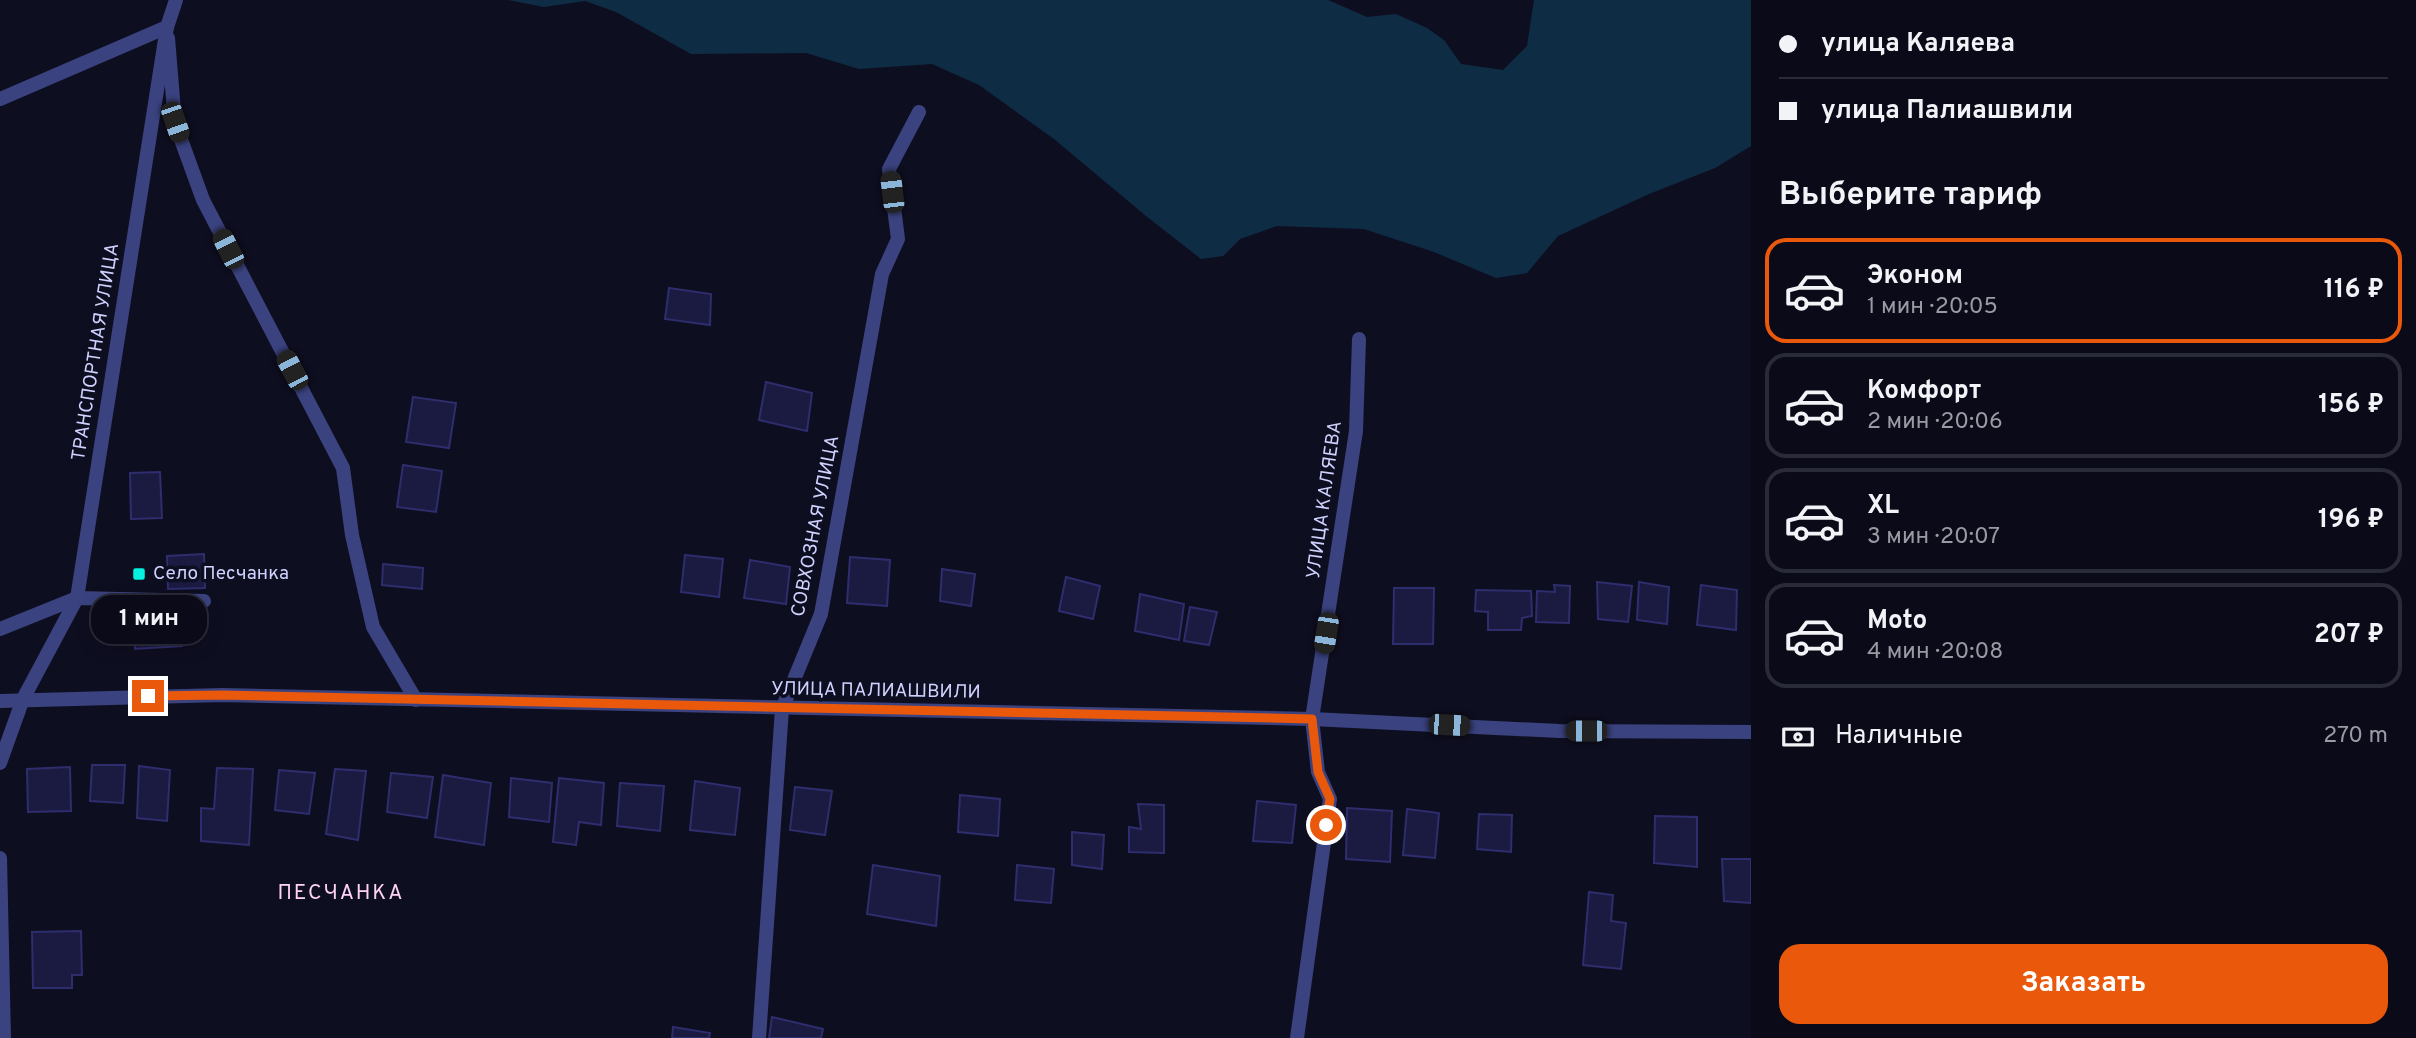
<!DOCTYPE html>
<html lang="ru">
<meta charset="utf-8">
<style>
:root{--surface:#0a0a19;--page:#131322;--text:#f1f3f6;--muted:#999aa2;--line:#2a2b38;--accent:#ea580c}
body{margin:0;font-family:Overpass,sans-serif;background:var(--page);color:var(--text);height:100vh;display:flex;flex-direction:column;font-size:26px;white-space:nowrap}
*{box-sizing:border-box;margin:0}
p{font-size:23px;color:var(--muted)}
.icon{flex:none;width:38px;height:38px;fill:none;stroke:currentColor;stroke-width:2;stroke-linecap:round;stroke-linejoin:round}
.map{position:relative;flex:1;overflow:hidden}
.sheet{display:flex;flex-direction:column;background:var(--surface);width:665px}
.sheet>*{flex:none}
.guide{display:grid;align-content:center;height:154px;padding:0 28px;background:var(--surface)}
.end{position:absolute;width:32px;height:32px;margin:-16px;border:9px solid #ea580c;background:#fff;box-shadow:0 0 0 4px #fff}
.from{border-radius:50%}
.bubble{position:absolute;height:49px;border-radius:21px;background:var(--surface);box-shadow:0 4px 18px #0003,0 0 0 2px var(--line);font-size:23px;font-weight:700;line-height:49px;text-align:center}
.car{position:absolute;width:21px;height:42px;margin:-21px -10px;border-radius:9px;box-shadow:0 0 5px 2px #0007;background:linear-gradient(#222 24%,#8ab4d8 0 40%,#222 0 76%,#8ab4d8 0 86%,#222 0)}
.guide b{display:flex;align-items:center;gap:24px;height:66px;font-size:26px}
.guide b+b{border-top:2px solid var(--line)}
.guide i{width:18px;height:18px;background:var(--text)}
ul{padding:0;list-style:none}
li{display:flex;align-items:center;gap:21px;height:105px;margin:0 14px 10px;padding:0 14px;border:4px solid var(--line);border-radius:21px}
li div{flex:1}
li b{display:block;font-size:26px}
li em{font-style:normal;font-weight:700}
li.selected{border-color:var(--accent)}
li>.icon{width:63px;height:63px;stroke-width:1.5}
h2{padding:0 28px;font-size:32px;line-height:84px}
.pay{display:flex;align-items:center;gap:18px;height:77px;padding:0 28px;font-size:26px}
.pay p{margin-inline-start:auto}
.cta{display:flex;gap:14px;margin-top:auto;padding:14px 28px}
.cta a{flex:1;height:80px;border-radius:21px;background:var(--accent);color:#fff;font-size:28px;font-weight:700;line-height:80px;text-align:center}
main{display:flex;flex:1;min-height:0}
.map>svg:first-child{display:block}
</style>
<main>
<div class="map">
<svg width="1751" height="1038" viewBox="0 0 1751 1038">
<rect width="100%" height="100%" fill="#0e0e21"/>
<polygon fill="#0e2d45" points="508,0 1328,0 1367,17 1396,14 1427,28 1444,40 1461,64 1503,70 1527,46 1534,0 1751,0 1751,146 1715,168 1649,194 1558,236 1527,273 1496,278 1434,252 1364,229 1277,226 1240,239 1223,256 1201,259 1146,216 1054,139 979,85 932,64 859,69 806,53 691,54 616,12 585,1 544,7"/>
<g fill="#1b1a41" stroke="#2e2d6d" stroke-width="2">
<polygon points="669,288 711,294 710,325 665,319"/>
<polygon points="766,382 812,393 807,431 759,420"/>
<polygon points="413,397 456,403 449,448 406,442"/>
<polygon points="403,465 442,471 436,512 397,507"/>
<polygon points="160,472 162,518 131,519 130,473"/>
<polygon points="204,554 205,588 168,589 167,556"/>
<polygon points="685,555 723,559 719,597 681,592"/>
<polygon points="850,557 890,560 887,606 847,603"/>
<polygon points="750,560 790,567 786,604 744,598"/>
<polygon points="383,564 423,568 422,589 382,585"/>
<polygon points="942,569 975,574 971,606 940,601"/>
<polygon points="1066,577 1100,586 1093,619 1059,611"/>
<polygon points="1597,582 1632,586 1628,622 1598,619"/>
<polygon points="1639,582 1669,587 1667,624 1637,620"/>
<polygon points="1554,585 1570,586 1569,623 1536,622 1537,591 1555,592"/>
<polygon points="1701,585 1737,590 1736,630 1697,625"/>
<polygon points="1394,588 1434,588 1433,644 1393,644"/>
<polygon points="1476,590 1531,591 1532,616 1522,618 1521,630 1488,630 1488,612 1475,611"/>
<polygon points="1140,594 1184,604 1179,640 1135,631"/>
<polygon points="1190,607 1217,612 1209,645 1184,641"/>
<polygon points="179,614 182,646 135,649 132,617"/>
<polygon points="92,765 125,765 123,803 90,801"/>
<polygon points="139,766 170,770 167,821 137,818"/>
<polygon points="70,767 71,811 28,812 27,769"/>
<polygon points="217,768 253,769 249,845 201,841 201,808 214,809"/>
<polygon points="335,769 366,771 358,840 326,834"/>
<polygon points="279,770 315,773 309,814 275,810"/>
<polygon points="391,773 433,777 427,818 387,812"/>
<polygon points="443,775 491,783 484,845 435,837"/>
<polygon points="511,778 552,783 549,822 509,817"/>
<polygon points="559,778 604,783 601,825 579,822 576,845 553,842"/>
<polygon points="695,781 740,788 735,835 690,830"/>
<polygon points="620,783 664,786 660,831 617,826"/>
<polygon points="795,787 832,791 825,835 790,830"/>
<polygon points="960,795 1000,799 998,836 958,832"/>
<polygon points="1257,801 1296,805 1292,843 1253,841"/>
<polygon points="1138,804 1164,805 1164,853 1129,852 1129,827 1141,829"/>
<polygon points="1347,808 1392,811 1390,862 1346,859"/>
<polygon points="1407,809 1439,813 1435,858 1403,855"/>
<polygon points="1479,814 1512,815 1511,852 1477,849"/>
<polygon points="1655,816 1697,817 1697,867 1654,863"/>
<polygon points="1072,832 1104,835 1102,869 1072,865"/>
<polygon points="1722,859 1751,859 1751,903 1724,901"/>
<polygon points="873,865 940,876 936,926 867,914"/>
<polygon points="1017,865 1054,869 1051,903 1015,900"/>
<polygon points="1589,892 1613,895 1611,921 1626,923 1621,969 1583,965"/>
<polygon points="81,931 82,975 72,975 72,988 33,988 32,932"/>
<polygon points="772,1017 823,1029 821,1038 769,1038"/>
<polygon points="673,1027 710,1033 709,1038 672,1038"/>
</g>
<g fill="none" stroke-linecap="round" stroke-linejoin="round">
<g stroke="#3a437f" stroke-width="14">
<polyline points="168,38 175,123 203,200 343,468 352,535 373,627 416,700"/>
<polyline points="0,629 77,598 204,601"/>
</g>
<g stroke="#3a437f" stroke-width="14">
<polyline points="0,99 167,27"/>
<polyline points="0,701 222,695 1312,719 1559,731 1751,732"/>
<polyline points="0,763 23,699 77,598 167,27 176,0"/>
<polyline points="0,858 4,1038"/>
<polyline points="759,1038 782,709 821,614 882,274 898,239 889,169 919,112"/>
<polyline points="1297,1038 1330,799 1318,772 1312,719 1356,431 1359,339"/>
</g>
</g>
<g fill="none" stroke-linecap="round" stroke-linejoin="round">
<polyline stroke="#ea580c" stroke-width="9" points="148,696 222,695 1312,719 1318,772 1330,799 1326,825"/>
</g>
<rect fill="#06f2e1" stroke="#0e0e21" stroke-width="2.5" x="132" y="567" width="14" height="14" rx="3.5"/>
<g text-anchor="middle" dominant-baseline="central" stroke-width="7" stroke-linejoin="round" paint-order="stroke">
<g font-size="19" fill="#cfd2fe" stroke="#0e0e21">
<text transform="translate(96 352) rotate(-81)">ТРАНСПОРТНАЯ УЛИЦА</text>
<text transform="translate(1325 500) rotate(-82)">УЛИЦА КАЛЯЕВА</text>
<text transform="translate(816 526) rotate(-79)">СОВХОЗНАЯ УЛИЦА</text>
<text transform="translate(876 691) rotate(1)">УЛИЦА ПАЛИАШВИЛИ</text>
</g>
<g font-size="19" fill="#cfd2fe" stroke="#0e0e21" text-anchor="start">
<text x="153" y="574">Село Песчанка</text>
</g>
<g font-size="21" letter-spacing="2" fill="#fed1f5" stroke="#0e0e21">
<text x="341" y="893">ПЕСЧАНКА</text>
</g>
</g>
</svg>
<i class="end from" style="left:1326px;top:825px"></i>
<i class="end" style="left:148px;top:696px"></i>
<div class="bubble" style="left:91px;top:595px;width:116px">1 мин</div>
<i class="car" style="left:175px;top:122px;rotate:161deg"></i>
<i class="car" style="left:892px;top:192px;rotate:353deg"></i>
<i class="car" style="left:228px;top:249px;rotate:333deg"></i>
<i class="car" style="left:292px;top:370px;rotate:332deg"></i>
<i class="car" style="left:1326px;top:633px;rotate:189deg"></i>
<i class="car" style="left:1449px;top:725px;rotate:93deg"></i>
<i class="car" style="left:1586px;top:731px;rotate:270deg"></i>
</div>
<section class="sheet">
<div class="guide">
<b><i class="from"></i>улица Каляева</b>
<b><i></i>улица Палиашвили</b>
</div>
<h2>Выберите тариф</h2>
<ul>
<li class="selected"><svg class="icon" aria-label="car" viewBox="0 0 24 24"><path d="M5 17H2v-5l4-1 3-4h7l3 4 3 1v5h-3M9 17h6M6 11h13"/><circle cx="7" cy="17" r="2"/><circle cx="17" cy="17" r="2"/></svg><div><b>Эконом</b><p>1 мин · 20:05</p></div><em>116 ₽</em></li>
<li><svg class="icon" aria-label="car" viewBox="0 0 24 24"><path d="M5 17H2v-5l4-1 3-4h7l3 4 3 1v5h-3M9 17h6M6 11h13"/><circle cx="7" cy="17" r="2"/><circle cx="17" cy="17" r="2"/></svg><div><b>Комфорт</b><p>2 мин · 20:06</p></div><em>156 ₽</em></li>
<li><svg class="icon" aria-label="car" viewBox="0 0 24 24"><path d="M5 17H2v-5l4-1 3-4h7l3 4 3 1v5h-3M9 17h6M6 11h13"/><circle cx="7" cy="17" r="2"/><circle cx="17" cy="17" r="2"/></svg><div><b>XL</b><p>3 мин · 20:07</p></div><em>196 ₽</em></li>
<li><svg class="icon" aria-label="car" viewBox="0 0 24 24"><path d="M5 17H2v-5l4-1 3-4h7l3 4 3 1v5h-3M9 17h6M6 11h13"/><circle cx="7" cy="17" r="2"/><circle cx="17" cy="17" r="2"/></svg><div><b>Moto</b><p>4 мин · 20:08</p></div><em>207 ₽</em></li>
</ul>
<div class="pay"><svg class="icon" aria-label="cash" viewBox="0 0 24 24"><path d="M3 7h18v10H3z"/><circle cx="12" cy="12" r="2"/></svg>Наличные<p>270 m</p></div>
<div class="cta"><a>Заказать</a></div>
</section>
</main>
